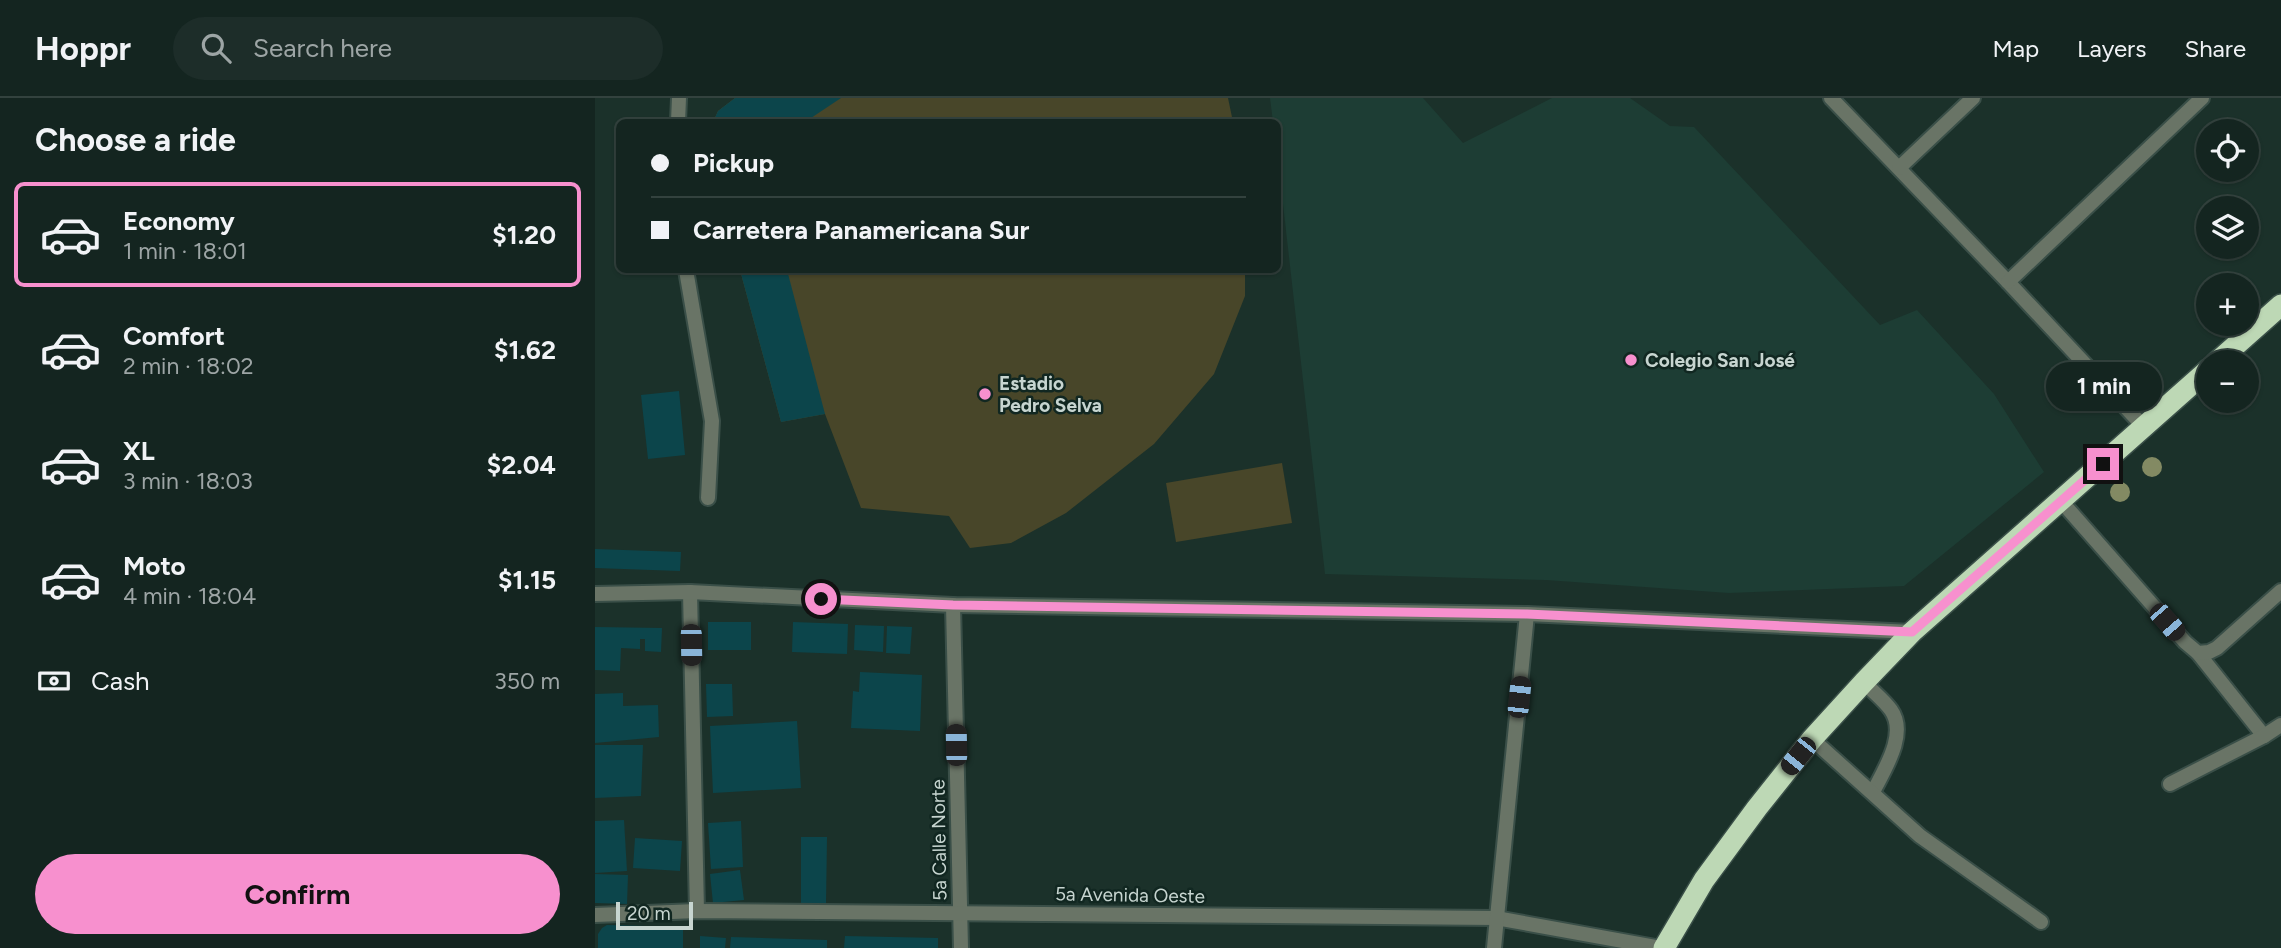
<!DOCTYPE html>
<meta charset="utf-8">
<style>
:root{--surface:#142520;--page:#1d2d29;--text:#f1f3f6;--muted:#9da5a5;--line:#33423e;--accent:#f790ce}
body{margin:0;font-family:Figtree,sans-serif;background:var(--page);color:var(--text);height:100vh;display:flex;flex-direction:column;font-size:26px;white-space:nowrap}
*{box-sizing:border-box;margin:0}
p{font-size:23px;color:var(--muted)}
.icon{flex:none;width:38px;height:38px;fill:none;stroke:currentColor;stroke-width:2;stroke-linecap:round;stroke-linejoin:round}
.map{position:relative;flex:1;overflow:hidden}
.sheet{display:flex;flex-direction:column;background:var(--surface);width:595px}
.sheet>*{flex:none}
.guide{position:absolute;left:21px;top:21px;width:665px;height:154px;border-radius:10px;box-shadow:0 2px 5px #0004,0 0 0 2px var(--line);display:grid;align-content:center;height:154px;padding:0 35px;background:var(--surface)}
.fabs{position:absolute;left:1601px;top:21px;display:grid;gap:14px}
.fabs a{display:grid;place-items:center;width:63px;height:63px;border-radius:50%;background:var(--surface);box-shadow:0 2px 5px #0004,0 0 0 2px var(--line);font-size:35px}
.scale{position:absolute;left:21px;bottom:18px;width:77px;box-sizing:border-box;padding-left:7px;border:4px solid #c7d5d0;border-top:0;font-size:19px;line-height:24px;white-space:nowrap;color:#c7d5d0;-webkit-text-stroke:5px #112721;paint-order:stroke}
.end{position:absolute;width:32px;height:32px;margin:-16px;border:9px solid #f790ce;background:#111;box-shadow:0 0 0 4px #111}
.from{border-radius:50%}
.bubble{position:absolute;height:49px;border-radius:24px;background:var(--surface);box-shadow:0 2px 5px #0004,0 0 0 2px var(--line);font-size:23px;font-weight:700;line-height:49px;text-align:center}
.car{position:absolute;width:21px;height:42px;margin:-21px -10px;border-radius:9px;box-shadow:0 0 5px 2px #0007;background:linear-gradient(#222 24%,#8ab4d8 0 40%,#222 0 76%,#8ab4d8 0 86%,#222 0)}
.guide b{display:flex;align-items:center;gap:24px;height:66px;font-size:26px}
.guide b+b{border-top:2px solid var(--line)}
.guide i{width:18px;height:18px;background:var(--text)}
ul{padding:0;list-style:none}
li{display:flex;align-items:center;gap:21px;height:105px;margin:0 14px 10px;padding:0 21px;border:4px solid transparent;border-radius:10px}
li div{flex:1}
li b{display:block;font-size:26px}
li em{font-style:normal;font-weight:700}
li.current{border-color:var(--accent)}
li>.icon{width:63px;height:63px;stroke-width:1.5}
h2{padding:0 35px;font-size:32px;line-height:84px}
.pay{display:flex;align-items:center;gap:18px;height:77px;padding:0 35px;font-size:26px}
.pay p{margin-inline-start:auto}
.cta{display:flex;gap:14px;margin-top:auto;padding:14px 35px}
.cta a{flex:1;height:80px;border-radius:42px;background:var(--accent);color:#111;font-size:28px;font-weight:700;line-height:80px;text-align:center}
header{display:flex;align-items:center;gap:42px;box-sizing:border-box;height:98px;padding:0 35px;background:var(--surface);border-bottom:2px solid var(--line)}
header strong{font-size:33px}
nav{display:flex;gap:38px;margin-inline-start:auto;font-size:24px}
.search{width:490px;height:63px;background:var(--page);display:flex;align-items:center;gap:18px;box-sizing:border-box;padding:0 24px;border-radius:38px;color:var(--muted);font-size:26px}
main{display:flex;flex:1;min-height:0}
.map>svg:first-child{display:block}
</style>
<header>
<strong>Hoppr</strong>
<div class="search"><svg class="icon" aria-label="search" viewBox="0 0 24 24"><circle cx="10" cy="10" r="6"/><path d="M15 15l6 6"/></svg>Search here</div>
<nav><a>Map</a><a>Layers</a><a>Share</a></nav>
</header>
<main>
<section class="sheet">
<h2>Choose a ride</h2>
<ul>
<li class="current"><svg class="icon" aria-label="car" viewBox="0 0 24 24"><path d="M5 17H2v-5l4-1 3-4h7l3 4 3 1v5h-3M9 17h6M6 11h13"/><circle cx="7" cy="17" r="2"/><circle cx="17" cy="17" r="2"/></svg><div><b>Economy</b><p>1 min · 18:01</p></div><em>$1.20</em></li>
<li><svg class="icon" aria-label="car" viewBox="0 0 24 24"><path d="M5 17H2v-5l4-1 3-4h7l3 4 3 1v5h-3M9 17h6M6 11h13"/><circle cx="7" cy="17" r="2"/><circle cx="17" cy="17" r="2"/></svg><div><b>Comfort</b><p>2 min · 18:02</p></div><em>$1.62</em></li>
<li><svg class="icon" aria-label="car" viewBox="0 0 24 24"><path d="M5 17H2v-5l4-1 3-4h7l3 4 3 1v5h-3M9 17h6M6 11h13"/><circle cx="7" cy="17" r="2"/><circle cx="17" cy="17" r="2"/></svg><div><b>XL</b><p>3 min · 18:03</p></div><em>$2.04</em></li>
<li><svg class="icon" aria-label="car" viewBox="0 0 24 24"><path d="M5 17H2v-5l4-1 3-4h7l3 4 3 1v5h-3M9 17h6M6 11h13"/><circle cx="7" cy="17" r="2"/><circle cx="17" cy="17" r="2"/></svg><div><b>Moto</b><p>4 min · 18:04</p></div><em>$1.15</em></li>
</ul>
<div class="pay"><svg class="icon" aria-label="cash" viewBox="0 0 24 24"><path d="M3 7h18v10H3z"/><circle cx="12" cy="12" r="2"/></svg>Cash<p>350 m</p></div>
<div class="cta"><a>Confirm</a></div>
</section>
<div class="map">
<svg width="1686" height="850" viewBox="0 0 1686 850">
<rect width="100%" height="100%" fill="#1b312a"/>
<polygon fill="#1d3d34" points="675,0 828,0 868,45 957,0 1035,0 1075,28 1099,29 1285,227 1322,212 1399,296 1449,374 1309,488 1134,495 951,482 730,476 683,62 682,24 678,24"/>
<g fill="#484629">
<polygon points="140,0 633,0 638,24 118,24 123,13"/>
<polygon points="145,172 650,172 650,198 619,276 559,346 471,415 416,445 375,450 354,418 266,410 230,316 186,324"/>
<polygon points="687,365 697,425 581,444 571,385"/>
</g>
<g fill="#0c454b">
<polygon points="140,0 246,0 210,24 196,22 192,24 118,24 123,13"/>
<polygon points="145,172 192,172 230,316 186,324"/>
<polygon points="84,293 90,357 53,361 46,297"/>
<polygon points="0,451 86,454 85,473 0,470"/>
<rect x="113" y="524" width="43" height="28"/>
<polygon points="198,524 253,526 252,556 197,554"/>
<polygon points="260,527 289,528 288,554 259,552"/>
<polygon points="292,528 317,529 315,556 291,555"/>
<polygon points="0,529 67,530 66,554 50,553 50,541 45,541 45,551 26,550 25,573 0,572"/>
<polygon points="265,574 327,577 325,633 256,630 258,593 264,594"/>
<polygon points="111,586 137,586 138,618 112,619"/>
<polygon points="28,595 28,608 63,607 64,639 0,645 0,596"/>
<polygon points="202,623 206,690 118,695 115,628"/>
<polygon points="0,647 48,647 46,698 0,700"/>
<polygon points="29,722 32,773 0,775 0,723"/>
<polygon points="146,723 148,769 116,771 113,725"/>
<polygon points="206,739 232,739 231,806 206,806"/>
<polygon points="40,740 87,743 85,773 38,770"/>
<polygon points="145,772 149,802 118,805 115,776"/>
<polygon points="0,776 33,777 32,806 0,805"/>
<polygon points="12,827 88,829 88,850 3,850 3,836 7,830"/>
<polygon points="105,838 131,840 130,850 105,850"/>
<polygon points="250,838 343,840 343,850 249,850"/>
<polygon points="136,839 232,842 232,850 135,850"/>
</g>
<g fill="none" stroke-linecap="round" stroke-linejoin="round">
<g stroke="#3a4f48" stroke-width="18">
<g id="lane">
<polyline points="83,24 84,0"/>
<polyline points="91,172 117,323 113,400"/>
<polyline points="1603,555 1669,638"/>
<path d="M1269,584C1277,593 1289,602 1296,612C1313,636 1289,672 1278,694"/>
<polyline points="1217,641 1325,738 1446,824"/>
<polyline points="1575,686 1669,638 1686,627"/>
</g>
</g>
<g stroke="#3a4f48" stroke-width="18">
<g id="street">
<polyline points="1236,0 1413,184 1549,329"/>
<polyline points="1304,70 1378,0"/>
<polyline points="1413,184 1607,0"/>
<polyline points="1466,403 1590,544 1603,555 1614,554 1622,550 1686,493"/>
<polyline points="95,494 102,813"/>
<polyline points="0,496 95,494 358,507 932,516 1317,534"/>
<polyline points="358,507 366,850"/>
<polyline points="0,817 102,813 901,820 1066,850"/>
<polyline points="899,850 932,516"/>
</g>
</g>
<g stroke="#3a4f48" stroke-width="24">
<g id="highway">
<polyline points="1622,264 1686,207"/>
<polyline points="1069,850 1109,782 1162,710 1217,641 1269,584 1317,534 1614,271"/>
</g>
</g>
<use href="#lane" stroke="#697466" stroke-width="14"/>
<use href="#street" stroke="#697466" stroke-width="14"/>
<use href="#highway" stroke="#bdd8b5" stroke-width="21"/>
</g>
<g fill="#838a63">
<circle cx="1557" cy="369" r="10"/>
<circle cx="1525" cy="394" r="10"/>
</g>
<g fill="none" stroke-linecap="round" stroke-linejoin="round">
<polyline stroke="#f790ce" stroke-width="9" points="226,501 358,507 932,516 1317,534 1508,366"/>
</g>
<g fill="#f790ce" stroke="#112721" stroke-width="2.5">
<circle cx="1036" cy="262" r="7"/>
<circle cx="390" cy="296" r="7"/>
</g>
<g text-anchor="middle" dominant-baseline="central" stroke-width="5" stroke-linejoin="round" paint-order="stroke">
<g font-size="19" font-weight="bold" fill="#c7d5d0" stroke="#112721" text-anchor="start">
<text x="1050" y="262">Colegio San José</text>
<text x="404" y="285">Estadio<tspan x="404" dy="22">Pedro Selva</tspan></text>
</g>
<g font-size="19" fill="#c7d5d0" stroke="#112721">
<text transform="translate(344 742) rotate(-91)">5a Calle Norte</text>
<text transform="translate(535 797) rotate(1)">5a Avenida Oeste</text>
</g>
</g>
</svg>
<div class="fabs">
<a><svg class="icon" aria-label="locate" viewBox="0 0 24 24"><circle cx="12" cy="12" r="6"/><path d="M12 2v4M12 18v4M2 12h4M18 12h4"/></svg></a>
<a><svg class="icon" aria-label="layers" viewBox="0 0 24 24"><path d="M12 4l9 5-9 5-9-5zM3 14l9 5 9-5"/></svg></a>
<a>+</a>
<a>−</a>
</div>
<div class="scale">20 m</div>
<i class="end from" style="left:226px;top:501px"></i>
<i class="end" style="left:1508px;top:366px"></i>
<div class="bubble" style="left:1451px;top:264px;width:116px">1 min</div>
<i class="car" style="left:1572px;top:524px;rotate:139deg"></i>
<i class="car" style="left:96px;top:547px;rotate:179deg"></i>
<i class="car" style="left:924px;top:599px;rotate:6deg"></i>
<i class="car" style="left:361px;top:647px;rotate:359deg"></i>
<i class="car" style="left:1203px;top:658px;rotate:219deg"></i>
<div class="guide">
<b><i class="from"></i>Pickup</b>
<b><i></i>Carretera Panamericana Sur</b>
</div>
</div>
</main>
